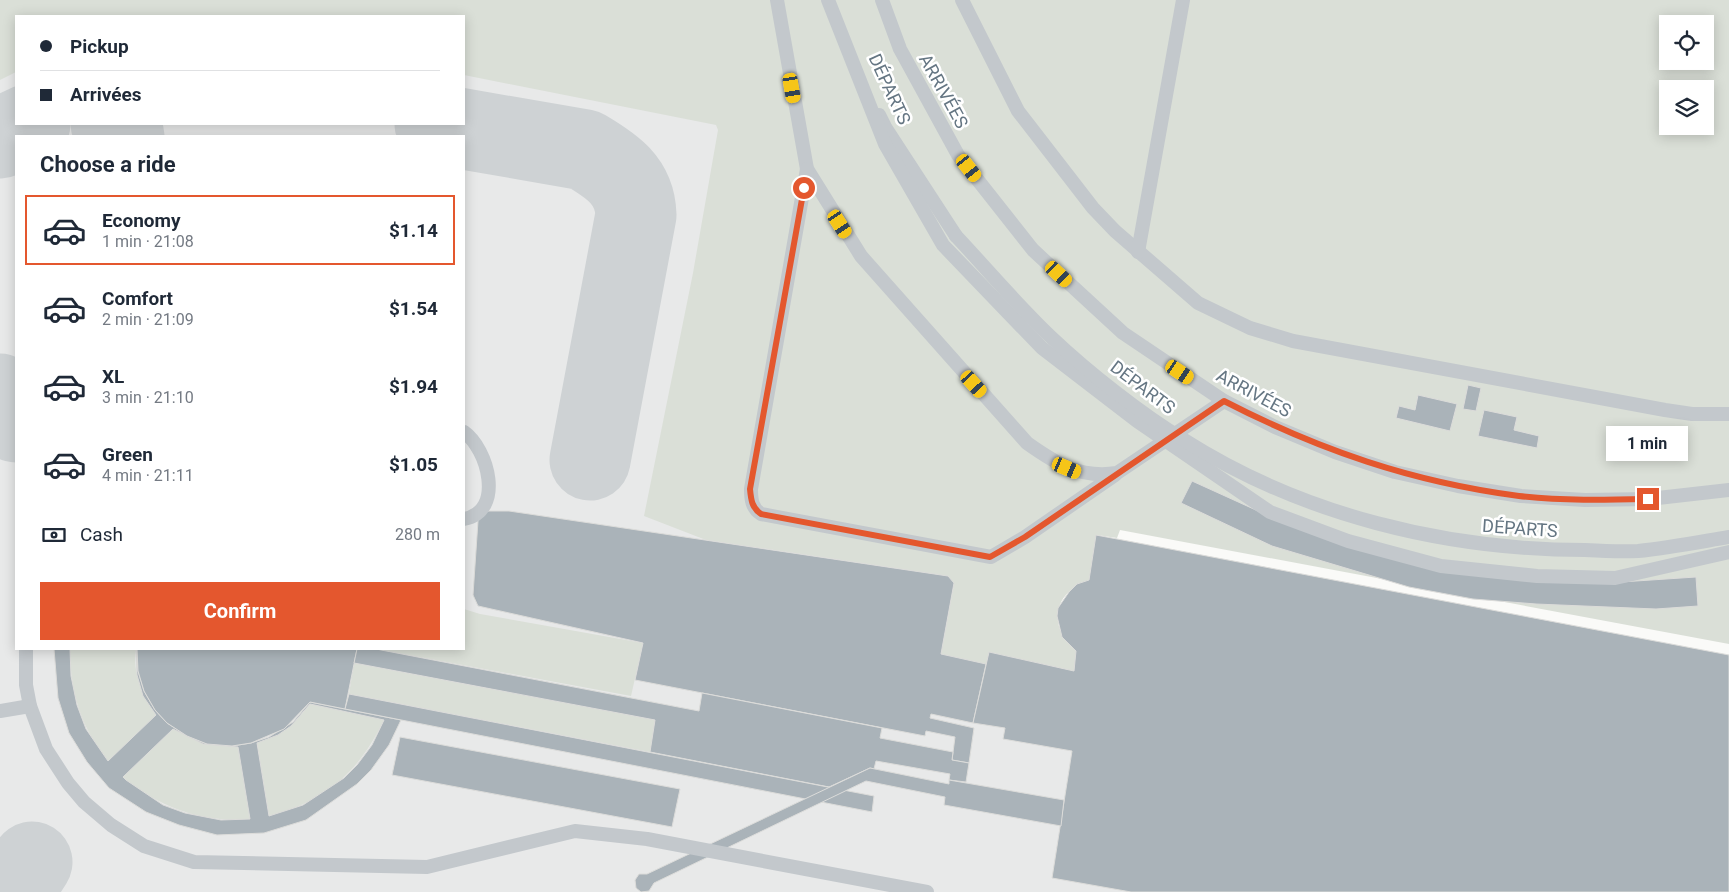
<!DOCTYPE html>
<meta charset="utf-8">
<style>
:root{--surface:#fff;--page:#f2f2f3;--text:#1f2937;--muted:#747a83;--line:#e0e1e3;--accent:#e4572e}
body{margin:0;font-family:Roboto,sans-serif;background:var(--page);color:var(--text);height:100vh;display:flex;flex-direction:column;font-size:19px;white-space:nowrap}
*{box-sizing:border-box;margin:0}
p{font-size:16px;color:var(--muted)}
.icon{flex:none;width:28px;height:28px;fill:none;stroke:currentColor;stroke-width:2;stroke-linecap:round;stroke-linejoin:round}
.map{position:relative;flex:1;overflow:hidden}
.details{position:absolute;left:15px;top:135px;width:450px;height:515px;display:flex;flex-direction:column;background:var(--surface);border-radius:0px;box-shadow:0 2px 12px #0003}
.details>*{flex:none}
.hud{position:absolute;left:15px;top:15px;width:450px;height:110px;border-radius:0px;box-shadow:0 2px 12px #0003;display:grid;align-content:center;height:110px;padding:0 25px;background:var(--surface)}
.buttons{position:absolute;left:1659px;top:15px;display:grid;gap:10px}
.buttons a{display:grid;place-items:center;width:55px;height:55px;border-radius:0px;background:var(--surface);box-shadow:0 2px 12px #0003;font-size:25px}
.end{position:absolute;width:22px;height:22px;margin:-11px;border:6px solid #e4572e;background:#fff;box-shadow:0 0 0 2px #fff}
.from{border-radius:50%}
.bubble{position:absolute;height:35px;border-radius:0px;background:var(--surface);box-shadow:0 2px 12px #0003;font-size:16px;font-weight:700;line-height:35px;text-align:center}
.car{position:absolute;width:15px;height:30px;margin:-15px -8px;border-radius:6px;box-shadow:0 0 4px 1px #0007;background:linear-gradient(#f5c518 24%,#345 0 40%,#f5c518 0 76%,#345 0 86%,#f5c518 0)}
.hud b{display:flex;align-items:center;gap:18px;height:48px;font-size:19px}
.hud b+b{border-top:1px solid var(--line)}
.hud i{width:12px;height:12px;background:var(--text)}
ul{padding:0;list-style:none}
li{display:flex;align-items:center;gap:15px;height:70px;margin:0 10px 8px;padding:0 15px;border:2px solid transparent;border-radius:0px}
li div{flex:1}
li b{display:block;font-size:19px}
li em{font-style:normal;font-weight:700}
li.current{border-color:var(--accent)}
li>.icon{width:45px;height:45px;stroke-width:1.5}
h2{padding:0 25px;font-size:22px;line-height:60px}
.pay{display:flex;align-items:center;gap:12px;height:55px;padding:0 25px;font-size:19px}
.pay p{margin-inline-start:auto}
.cta{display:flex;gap:10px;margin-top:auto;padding:10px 25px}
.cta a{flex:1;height:58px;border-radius:0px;background:var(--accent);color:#fff;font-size:20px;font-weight:700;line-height:58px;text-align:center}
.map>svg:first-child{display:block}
</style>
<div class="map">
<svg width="1729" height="892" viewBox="0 0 1729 892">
<rect width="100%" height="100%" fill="#fafaf8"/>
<path fill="#e8e9e9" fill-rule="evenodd" d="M480,0L721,46L777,159L709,544L948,646L1067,674L1088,556L1729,892H0V13ZM16,16H464V124H16ZM16,136H464V649H16Z"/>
<g fill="#dadfd7" fill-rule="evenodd">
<path d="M0,0H1729V644L1120,530L1117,538L1097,535L1089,580C1053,593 1047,626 1076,651L1074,671L989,653L986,664L941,654L954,584L948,576L706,540L644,516L693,273L718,130L716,125L464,75V16H16V72L0,80ZM1668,24H1705V61H1668ZM1668,89H1705V126H1668Z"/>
<polygon points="464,609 480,614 643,643 631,696 376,649 464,649"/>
<path d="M70,649H136C132,673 143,695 156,715L108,761C81,728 70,691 70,649Z"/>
<polygon points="354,663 655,720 650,752 349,694"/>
<path d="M310,704L384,720C358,773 326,801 269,816L257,743C281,734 295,724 310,704Z"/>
<path d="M173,729L203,744L238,747L250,819C203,823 162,808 126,780L123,777Z"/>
</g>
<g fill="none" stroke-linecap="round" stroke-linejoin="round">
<g stroke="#ced2d4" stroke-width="81">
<polyline points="111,124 124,136"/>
<path d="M435,124L585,150C612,166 635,181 636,215L590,460"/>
<polyline points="0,138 30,124"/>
<polyline points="0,394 16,422"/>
<polyline points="13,892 32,862"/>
</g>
</g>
<g fill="#aab3b9" stroke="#dcdcda" fill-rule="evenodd">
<polygon points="1468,385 1481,388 1476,411 1463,409"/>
<polygon points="1418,395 1457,404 1450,431 1396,418 1399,406 1415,410"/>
<polygon points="1484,410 1517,417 1514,430 1539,436 1537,448 1478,436"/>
<polygon points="1192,481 1278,520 1489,576 1621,582 1696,577 1698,606 1656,609 1536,604 1473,599 1409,587 1272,546 1181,503"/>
<polygon points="489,511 509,511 948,576 954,583 941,654 986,664 973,723 931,714 930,718 974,728 969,763 952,760 955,737 926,731 925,736 635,680 643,643 478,606 473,595 478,521 484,512"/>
<polygon points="1096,535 1729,655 1729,892 1131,892 1052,878 1072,751 1003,739 1005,728 973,723 989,652 1074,671 1076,651 1062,637 1057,616 1058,608 1069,592 1077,584 1089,580"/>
<path d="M54,649H70L71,676L77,705L86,729L108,761L156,715L143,696L137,675L136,649L138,671L144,691L155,710L167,723L187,736L207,744L232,746L251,743L269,737L293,722L310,702L401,720L389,745L371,770L357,784L306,820L264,833L217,835L179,825L146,812L109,788L87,762L69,733L58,698ZM310,704L384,720L372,745L357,765L344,778L303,805L269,816L257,743L278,735L291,726ZM173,729L203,744L238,747L250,819L221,820L185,813L163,805L126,780L123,777Z"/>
<polygon points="137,649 357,649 345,709 310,702 284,729 251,743 232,746 207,744 187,736 167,723 155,710 144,691 138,671"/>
<polygon points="357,649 376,649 699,711 702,693 882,728 880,738 953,752 952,760 969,763 966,782 949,780 950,774 876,761 874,769 870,768 829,787 650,752 655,720 354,663"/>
<polygon points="349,694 874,796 872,812 345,709"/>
<polygon points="400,737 680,789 672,827 392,775"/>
<polygon points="870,768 949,784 949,780 1064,800 1061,826 944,805 945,797 866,781 654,883 649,891 641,892 636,888 635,880 639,874 647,874"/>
</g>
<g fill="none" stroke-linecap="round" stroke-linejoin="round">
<g stroke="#c3c8cc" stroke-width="14">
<path d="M777,0L807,169L861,256L1027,443C1055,463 1080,479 1117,473L1224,401"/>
<polyline points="882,0 900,49 958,155 1033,250 1123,333 1224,401 1275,427 1335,452 1395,472 1458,486 1521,496 1585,500 1649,499 1729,490"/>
<polyline points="962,0 1018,111 1093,208 1115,231 1198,303 1250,328 1293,341 1665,410 1692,414 1729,414"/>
<polyline points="879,115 885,127 956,236"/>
<path d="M807,169L751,489C751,500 752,508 761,514L991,557L1025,537L1115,475"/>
<polyline points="1138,252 1183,0"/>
<path d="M464,432C488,449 505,511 464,519"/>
<polyline points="26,649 26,685 30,706 46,749 68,783 84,802 111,825 144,846 194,862 427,867 575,831 647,839 927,892"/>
<polyline points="0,711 30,706"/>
</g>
<g stroke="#c3c8cc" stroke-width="14">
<polyline points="828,0 885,144 943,245 1042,348 1137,421 1270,512 1348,541 1441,566 1537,576 1615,578 1729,552"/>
<path d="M956,236C988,270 1018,306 1052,338C1088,372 1141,414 1184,440C1302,515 1446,550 1585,550C1602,551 1620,552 1638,551C1668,548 1699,542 1729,537"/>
</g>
</g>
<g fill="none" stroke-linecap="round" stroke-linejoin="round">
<path stroke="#e4572e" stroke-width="6" d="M804,188L750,489C751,500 752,508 761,514L990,557L1025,537L1224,401C1319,450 1412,482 1519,496C1562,501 1605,500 1648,499"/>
</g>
<g text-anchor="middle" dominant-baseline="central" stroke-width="5" stroke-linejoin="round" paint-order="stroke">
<g font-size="18" fill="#657683" stroke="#fff">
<text transform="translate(890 89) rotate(65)">DÉPARTS</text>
<text transform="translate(944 91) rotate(61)">ARRIVÉES</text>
<text transform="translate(1143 387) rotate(37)">DÉPARTS</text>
<text transform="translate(1254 393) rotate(28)">ARRIVÉES</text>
<text transform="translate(1520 528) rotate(4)">DÉPARTS</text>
</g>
</g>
</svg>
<div class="buttons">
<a><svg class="icon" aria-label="locate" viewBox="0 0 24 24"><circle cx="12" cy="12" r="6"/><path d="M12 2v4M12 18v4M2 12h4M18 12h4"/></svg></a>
<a><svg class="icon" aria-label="layers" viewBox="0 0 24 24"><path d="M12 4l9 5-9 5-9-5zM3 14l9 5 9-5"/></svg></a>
</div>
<i class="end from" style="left:804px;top:188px"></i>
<i class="end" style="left:1648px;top:499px"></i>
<div class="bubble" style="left:1606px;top:426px;width:82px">1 min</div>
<i class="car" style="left:792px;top:88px;rotate:170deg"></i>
<i class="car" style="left:969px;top:168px;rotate:142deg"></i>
<i class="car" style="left:840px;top:224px;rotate:147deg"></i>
<i class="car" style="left:1059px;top:274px;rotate:133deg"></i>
<i class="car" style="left:1180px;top:372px;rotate:124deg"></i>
<i class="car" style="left:974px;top:384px;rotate:138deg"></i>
<i class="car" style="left:1067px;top:468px;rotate:113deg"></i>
<div class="hud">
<b><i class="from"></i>Pickup</b>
<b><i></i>Arrivées</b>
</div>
<section class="details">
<h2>Choose a ride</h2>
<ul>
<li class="current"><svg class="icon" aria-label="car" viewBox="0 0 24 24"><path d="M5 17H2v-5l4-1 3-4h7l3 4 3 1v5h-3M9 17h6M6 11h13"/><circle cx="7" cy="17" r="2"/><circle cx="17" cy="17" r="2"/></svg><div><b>Economy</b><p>1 min · 21:08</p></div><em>$1.14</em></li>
<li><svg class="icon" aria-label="car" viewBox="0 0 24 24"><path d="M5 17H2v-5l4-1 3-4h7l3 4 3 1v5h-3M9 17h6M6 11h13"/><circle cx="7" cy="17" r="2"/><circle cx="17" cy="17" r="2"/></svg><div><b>Comfort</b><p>2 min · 21:09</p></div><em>$1.54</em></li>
<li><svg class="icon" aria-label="car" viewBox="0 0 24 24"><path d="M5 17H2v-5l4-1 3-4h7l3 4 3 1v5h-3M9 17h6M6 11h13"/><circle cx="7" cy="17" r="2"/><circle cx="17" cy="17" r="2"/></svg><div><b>XL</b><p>3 min · 21:10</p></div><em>$1.94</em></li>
<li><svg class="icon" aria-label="car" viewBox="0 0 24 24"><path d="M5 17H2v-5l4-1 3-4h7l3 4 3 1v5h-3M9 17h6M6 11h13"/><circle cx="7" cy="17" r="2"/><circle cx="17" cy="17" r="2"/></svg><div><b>Green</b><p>4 min · 21:11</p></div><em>$1.05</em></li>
</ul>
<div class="pay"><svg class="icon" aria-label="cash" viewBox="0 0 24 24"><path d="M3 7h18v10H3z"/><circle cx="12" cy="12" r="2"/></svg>Cash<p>280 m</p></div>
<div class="cta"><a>Confirm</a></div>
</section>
</div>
